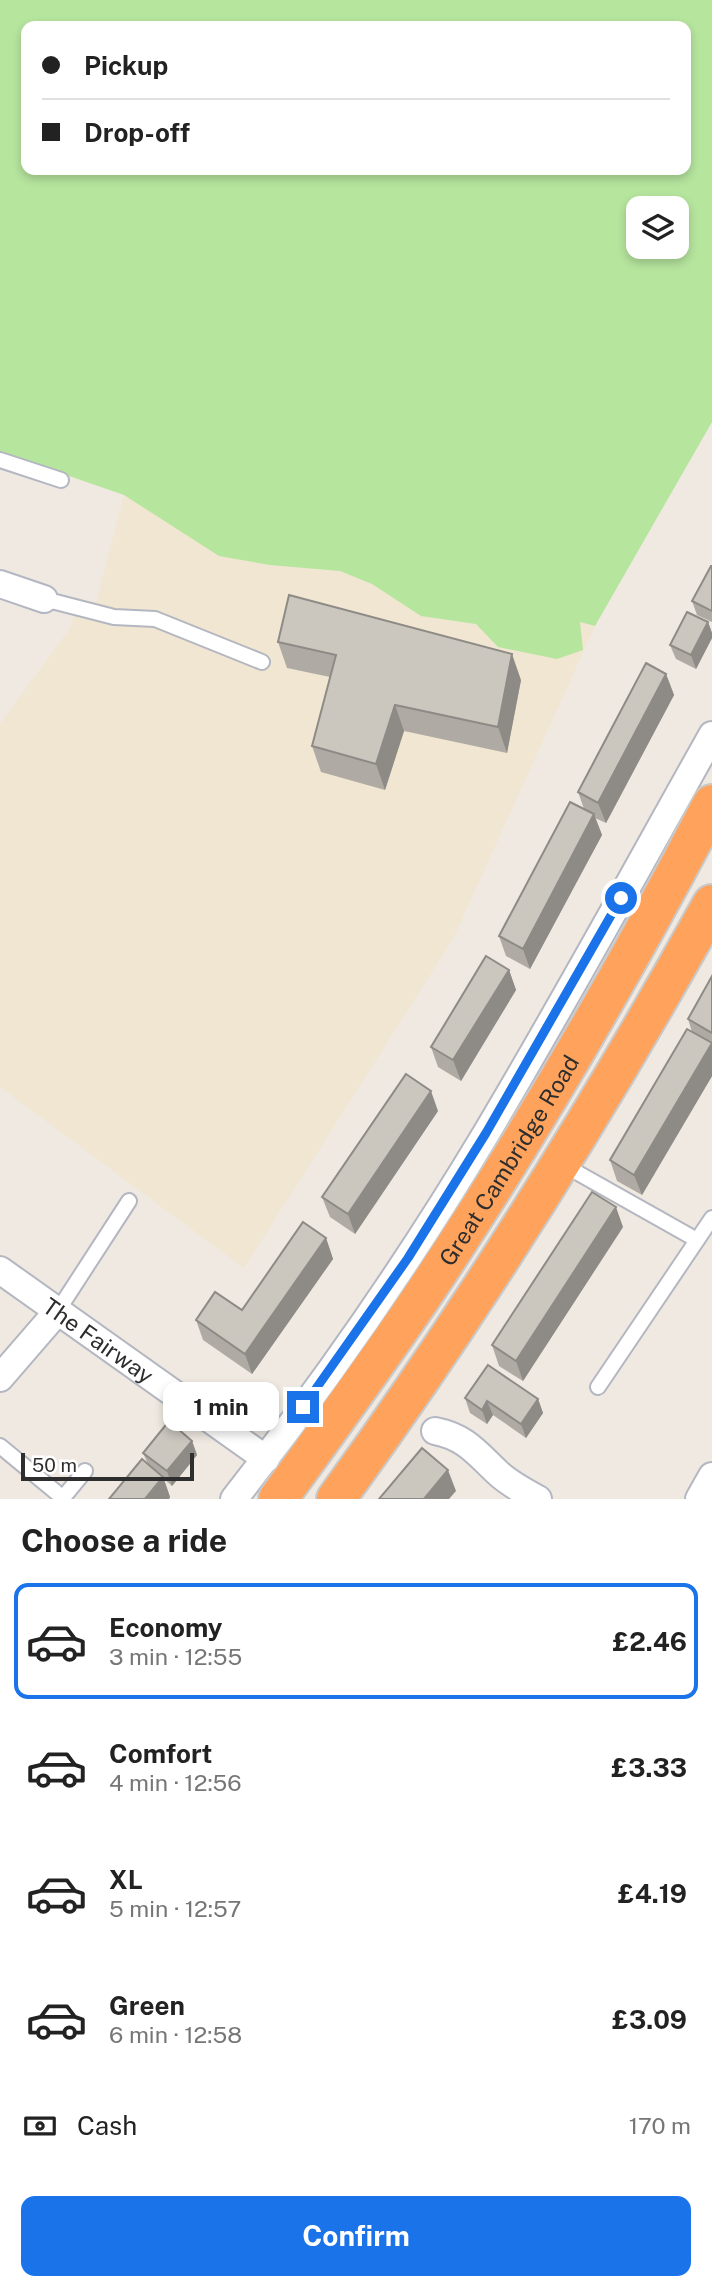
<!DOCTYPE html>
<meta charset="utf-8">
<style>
:root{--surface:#fff;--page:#f2f2f2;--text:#222;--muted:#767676;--line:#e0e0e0;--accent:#1a73e8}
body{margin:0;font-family:"Public Sans",sans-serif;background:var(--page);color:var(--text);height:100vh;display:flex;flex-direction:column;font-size:26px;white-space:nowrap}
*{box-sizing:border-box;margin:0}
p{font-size:23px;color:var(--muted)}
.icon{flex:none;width:38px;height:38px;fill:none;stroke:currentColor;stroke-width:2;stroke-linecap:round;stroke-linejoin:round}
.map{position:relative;height:1499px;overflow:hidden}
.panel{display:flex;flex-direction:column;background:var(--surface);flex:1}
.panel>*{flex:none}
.banner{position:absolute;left:21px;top:21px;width:670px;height:154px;border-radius:14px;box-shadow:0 4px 10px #0003;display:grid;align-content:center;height:154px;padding:0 21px;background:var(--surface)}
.controls{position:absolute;left:626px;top:196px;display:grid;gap:14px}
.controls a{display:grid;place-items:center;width:63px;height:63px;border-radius:14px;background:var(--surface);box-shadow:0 4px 10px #0003;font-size:35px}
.scale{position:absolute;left:21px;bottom:18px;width:173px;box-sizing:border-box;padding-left:7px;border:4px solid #2e2e2e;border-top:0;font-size:19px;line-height:24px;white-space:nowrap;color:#2e2e2e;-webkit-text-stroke:5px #fff;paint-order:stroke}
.end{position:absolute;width:32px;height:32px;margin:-16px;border:9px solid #1a73e8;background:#fff;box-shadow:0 0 0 4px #fff}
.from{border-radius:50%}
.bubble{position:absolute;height:49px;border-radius:14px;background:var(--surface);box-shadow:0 4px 10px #0003;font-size:23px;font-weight:700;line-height:49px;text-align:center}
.banner b{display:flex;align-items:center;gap:24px;height:66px;font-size:26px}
.banner b+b{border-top:2px solid var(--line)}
.banner i{width:18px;height:18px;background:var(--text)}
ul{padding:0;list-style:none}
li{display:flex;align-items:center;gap:21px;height:116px;margin:0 14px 10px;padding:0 7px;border:4px solid transparent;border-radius:14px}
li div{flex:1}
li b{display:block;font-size:26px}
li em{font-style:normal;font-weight:700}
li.on{border-color:var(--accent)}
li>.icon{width:63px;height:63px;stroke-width:1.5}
h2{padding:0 21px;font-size:32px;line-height:84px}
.pay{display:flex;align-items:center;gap:18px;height:77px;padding:0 21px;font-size:26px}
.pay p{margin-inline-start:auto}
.primary-button{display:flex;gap:14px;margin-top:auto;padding:14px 21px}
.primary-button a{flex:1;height:80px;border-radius:14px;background:var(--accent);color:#fff;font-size:28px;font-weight:700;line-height:80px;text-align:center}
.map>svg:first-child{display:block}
</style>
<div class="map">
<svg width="712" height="1499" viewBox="0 0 712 1499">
<rect width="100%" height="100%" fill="#efe9e1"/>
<polygon fill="#f0e6d1" points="124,495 595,626 453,939 244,1268 0,1087 0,724 70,628 81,600 96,603"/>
<path fill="#b6e59e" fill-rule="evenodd" d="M0,0H712V422L595,626L580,622L583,650L557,659L498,647L476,624L421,616L372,584L340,571L270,565L219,556L124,495L0,452ZM26,26H686V170H26ZM639,208H677V247H639Z"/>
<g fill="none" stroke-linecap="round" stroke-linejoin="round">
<g stroke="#b4b7c1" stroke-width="18">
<g id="lane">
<polyline points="0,460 61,480"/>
<polyline points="44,599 114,617 155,619 262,662"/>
<polyline points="562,1164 697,1240"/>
<polyline points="57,1312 129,1201"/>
<polyline points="598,1387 712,1218"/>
<polyline points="0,1446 63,1498"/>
<polyline points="62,1499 85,1471"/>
</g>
</g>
<g stroke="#b4b7c1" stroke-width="30">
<g id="street">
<polyline points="0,584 44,599"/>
<path id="s1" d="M0,1270L266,1459"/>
<polyline points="0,1378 57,1312"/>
<path d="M435,1431C465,1437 476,1452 497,1472C508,1483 525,1492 538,1499"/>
<path d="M234,1499C326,1382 411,1259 487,1132C565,1001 638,867 712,735"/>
<polyline points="699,1499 712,1476"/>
</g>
</g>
<g stroke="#c9c9c9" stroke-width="42">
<g id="highway">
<path id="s2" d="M278,1499C328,1430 378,1362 425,1292C530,1135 625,971 712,804"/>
<path d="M336,1499C474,1309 598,1110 712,904"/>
</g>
</g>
<use href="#lane" stroke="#fff" stroke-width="14"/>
<use href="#street" stroke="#fff" stroke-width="26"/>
<use href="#highway" stroke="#ffa35c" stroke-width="38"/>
</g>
<g fill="#afaba4">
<polygon points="712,566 712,622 697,615 692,601"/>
<polygon points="708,622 712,633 712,638 696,669 676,659 670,645"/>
<polygon points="278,642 521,680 507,753 404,731 385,790 321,772 312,746 330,677 287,668"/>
<polygon points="666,674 674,695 606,823 595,818 602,835 530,969 506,956 499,936 584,809 578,792"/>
<polygon points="509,970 516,990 461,1081 438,1067 431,1047"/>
<polygon points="712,976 712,1076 642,1195 617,1181 610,1160 692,1032 688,1019"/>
<polygon points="438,1111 355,1234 330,1217 322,1197"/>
<polygon points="623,1227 523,1381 499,1366 492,1345"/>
<polygon points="326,1238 333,1259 252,1374 203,1340 196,1320 242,1310"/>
<polygon points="465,1398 538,1399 543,1413 526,1438 493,1415 487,1424 470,1413"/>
<polygon points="192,1441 197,1455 172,1486 164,1479 170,1497 169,1499 109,1499 148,1464 143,1453"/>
</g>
<g fill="#8e8b86">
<polygon points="708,622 712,633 712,638 696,669 691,655"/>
<polygon points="512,654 521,680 507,753 498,727"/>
<polygon points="666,674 674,695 606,823 598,803"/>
<polygon points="395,705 404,731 385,790 376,764"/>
<polygon points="594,814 602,835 530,969 523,949"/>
<polygon points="509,970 516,990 461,1081 453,1060"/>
<polygon points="712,1043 712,1076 642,1195 634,1175"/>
<polygon points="431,1091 438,1111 355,1234 348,1214"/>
<polygon points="616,1207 623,1227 523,1381 516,1361"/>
<polygon points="326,1238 333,1259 252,1374 245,1354"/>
<polygon points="538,1399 543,1413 526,1438 521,1424"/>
<polygon points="487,1401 493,1415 487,1424 482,1410"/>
<polygon points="192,1441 197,1455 172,1486 167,1471"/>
<polygon points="448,1470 456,1491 449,1499 424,1499"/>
<polygon points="163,1477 170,1497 169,1499 145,1499"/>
</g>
<g fill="#cbc7bf" stroke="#8e8b86" stroke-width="2">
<polygon points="711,566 712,566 712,611 692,601"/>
<polygon points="289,595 512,654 498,727 395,705 376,764 312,746 336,655 278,642"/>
<polygon points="687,612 708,622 691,655 670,645"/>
<polygon points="646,663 666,674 598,803 578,792"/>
<polygon points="570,802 594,814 523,949 499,936"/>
<polygon points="486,956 509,970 453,1060 431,1047"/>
<polygon points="712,976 712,1033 688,1019"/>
<polygon points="687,1029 712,1043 634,1175 610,1160"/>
<polygon points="406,1074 431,1091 348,1214 322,1197"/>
<polygon points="592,1192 616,1207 516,1361 492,1345"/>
<polygon points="303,1222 326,1238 245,1354 196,1320 215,1292 242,1310"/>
<polygon points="488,1365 538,1399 521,1424 487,1401 482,1410 465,1398"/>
<polygon points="169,1421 192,1441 167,1471 143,1453"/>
<polygon points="422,1448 448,1470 424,1499 379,1499"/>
<polygon points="142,1459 163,1477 145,1499 109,1499"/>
</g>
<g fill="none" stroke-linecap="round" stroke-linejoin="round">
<polyline stroke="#1a73e8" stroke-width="9" points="303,1407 408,1258 486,1133 621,898"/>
</g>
<g text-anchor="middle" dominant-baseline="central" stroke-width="5" stroke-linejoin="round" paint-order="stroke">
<g font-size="23" fill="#2e2e2e" stroke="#fff">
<text stroke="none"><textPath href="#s2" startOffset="410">Great Cambridge Road</textPath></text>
<text stroke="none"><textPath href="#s1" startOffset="121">The Fairway</textPath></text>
</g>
</g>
</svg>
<div class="controls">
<a><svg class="icon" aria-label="layers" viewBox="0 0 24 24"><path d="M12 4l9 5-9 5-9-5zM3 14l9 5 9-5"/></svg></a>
</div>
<div class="scale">50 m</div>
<i class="end from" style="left:621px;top:898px"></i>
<i class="end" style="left:303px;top:1407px"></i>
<div class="bubble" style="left:163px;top:1382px;width:116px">1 min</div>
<div class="banner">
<b><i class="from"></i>Pickup</b>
<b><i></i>Drop-off</b>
</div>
</div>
<section class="panel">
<h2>Choose a ride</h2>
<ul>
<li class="on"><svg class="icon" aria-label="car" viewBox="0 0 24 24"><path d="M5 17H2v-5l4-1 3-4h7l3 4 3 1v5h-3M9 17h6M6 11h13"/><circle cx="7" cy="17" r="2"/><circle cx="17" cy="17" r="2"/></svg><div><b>Economy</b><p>3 min · 12:55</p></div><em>£2.46</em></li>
<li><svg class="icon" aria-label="car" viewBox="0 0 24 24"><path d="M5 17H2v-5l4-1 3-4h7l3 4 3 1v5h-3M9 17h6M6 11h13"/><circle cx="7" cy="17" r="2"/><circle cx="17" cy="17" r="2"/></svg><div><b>Comfort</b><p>4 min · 12:56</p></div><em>£3.33</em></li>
<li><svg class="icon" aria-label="car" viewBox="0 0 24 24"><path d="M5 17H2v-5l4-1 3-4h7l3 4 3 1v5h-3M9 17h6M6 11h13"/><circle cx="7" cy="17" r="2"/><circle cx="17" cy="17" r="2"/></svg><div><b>XL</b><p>5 min · 12:57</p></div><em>£4.19</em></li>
<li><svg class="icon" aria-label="car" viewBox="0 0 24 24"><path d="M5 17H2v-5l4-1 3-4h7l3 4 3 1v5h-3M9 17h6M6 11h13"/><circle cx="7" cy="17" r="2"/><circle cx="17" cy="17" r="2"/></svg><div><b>Green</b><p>6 min · 12:58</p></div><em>£3.09</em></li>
</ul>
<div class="pay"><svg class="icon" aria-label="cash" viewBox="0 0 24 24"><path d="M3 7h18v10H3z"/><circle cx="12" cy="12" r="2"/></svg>Cash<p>170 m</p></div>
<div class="primary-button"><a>Confirm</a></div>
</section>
